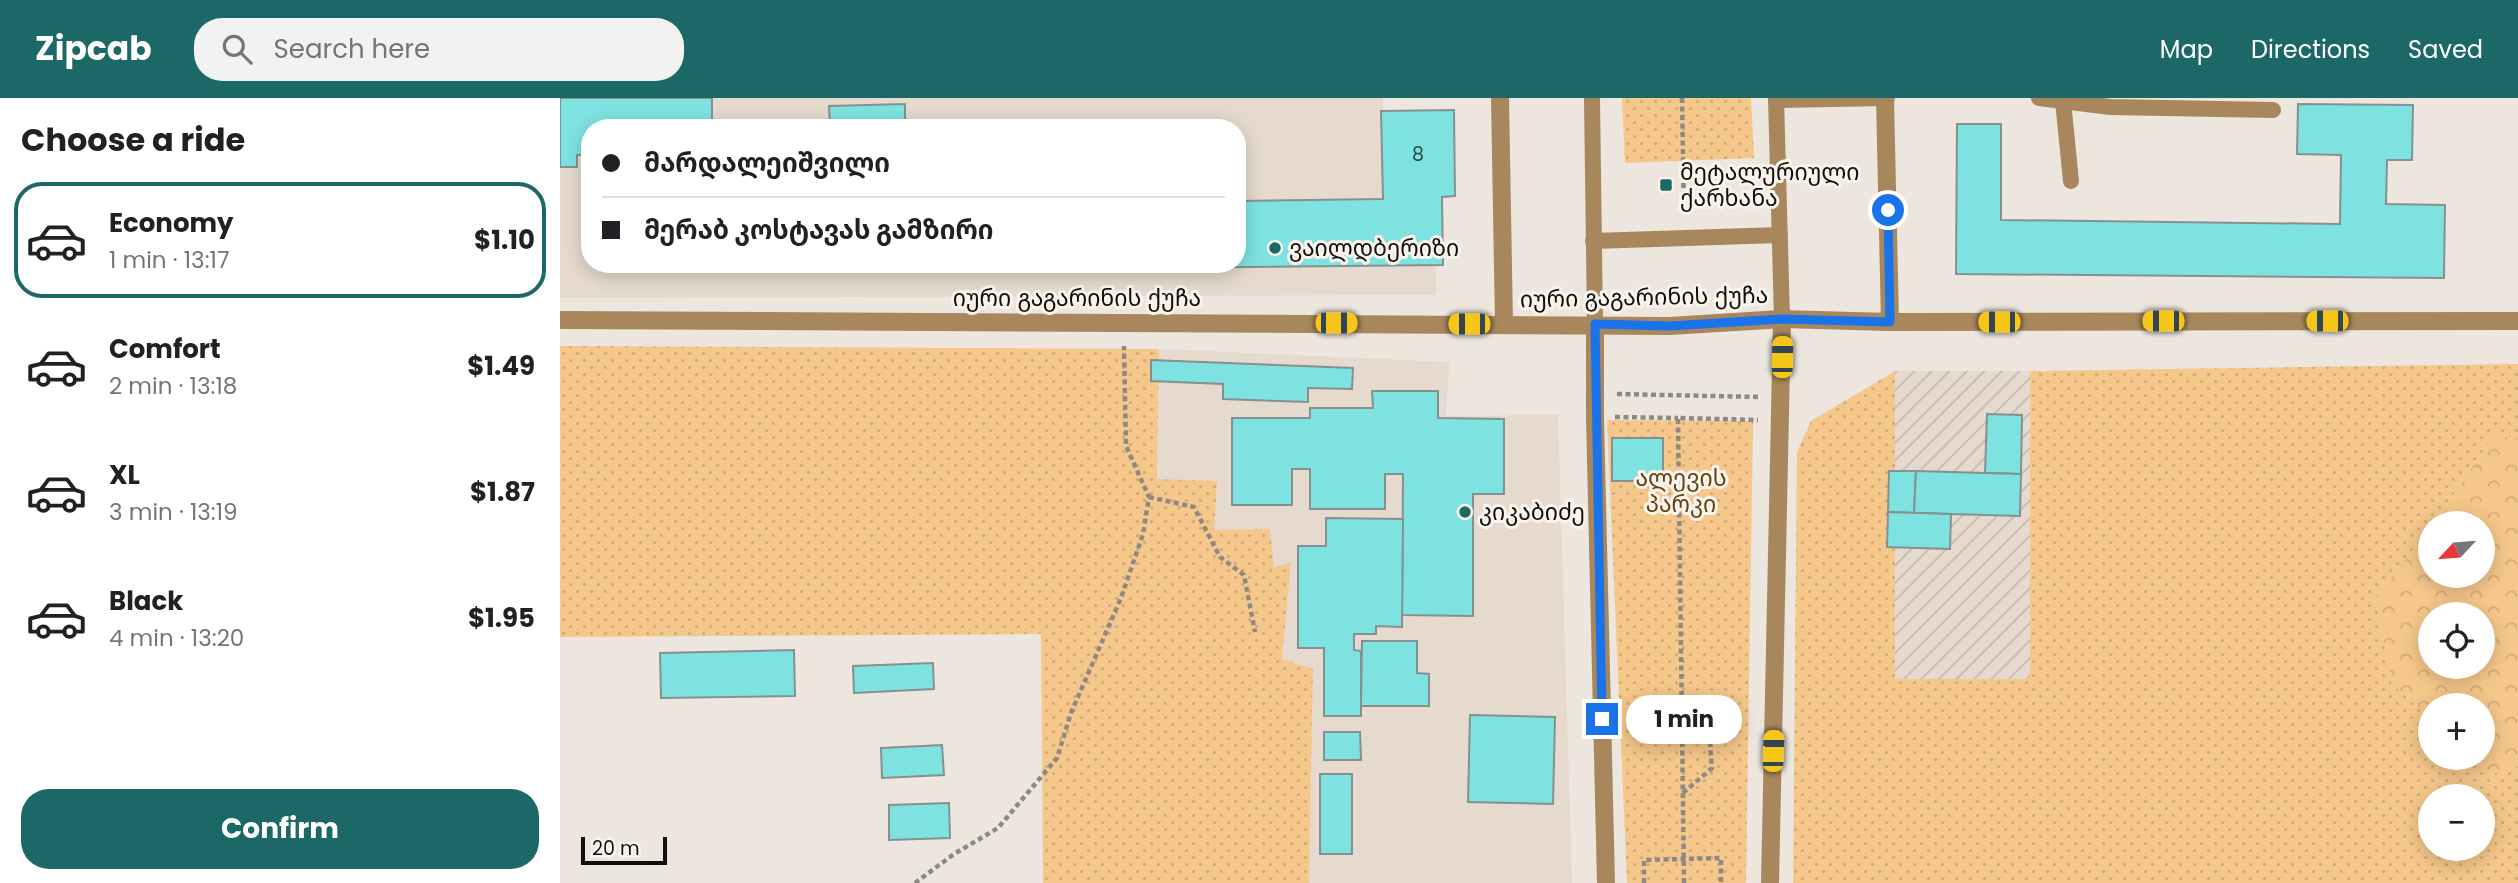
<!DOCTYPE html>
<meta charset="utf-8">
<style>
:root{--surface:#fff;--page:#f2f2f2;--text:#202124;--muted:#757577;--line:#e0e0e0;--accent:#1b6867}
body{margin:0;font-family:Poppins,"Noto Sans Georgian",sans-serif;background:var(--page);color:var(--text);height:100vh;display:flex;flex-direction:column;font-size:26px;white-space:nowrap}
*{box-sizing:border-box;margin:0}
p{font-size:23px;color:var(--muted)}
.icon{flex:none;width:38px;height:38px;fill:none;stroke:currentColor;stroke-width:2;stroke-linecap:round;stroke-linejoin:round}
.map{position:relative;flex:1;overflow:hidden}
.details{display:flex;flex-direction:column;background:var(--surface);width:560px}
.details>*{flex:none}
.top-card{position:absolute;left:21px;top:21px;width:665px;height:154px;border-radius:28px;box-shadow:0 4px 18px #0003;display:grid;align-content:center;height:154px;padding:0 21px;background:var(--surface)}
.needle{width:46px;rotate:244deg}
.controls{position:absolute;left:1858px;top:413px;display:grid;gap:14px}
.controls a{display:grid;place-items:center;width:77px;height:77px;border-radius:50%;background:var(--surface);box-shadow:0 4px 18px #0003;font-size:35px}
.scale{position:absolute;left:21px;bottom:18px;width:86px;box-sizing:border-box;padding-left:7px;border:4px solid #12100e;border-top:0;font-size:19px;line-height:24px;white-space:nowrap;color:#12100e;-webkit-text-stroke:5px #f9f3ec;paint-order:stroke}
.end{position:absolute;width:32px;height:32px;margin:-16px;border:9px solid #1a73e8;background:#fff;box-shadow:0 0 0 4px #fff}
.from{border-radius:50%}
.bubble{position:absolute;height:49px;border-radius:24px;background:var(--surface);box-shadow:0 4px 18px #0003;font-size:23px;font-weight:700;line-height:49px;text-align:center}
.car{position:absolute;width:21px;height:42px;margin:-21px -10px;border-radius:9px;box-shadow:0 0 5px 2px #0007;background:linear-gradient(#f5c518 24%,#345 0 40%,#f5c518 0 76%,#345 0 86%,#f5c518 0)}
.top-card b{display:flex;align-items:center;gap:24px;height:66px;font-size:26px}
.top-card b+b{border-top:2px solid var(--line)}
.top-card i{width:18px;height:18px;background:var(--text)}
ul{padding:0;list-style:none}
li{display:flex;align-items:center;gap:21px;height:116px;margin:0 14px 10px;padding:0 7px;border:4px solid transparent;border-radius:28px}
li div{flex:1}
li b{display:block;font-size:26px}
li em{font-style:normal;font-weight:700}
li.on{border-color:var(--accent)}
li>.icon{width:63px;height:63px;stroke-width:1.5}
h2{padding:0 21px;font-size:32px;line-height:84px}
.button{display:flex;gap:14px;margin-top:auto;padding:14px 21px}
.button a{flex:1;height:80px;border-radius:28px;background:var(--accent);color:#fff;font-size:28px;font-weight:700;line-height:80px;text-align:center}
header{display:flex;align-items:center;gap:42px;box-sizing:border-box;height:98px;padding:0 35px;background:var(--accent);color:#fff}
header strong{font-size:33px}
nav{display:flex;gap:38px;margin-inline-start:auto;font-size:24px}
.search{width:490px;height:63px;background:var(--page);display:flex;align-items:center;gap:18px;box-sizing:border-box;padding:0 24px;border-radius:28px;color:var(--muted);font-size:26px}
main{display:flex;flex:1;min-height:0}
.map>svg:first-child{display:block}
</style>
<header>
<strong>Zipcab</strong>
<div class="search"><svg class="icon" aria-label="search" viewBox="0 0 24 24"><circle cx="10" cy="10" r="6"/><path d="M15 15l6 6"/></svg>Search here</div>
<nav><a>Map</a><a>Directions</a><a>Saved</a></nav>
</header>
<main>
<section class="details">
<h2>Choose a ride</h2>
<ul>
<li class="on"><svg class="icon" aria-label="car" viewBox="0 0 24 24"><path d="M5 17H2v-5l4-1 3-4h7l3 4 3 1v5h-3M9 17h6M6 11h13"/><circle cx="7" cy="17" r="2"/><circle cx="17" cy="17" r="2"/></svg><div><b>Economy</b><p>1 min · 13:17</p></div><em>$1.10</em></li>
<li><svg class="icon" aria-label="car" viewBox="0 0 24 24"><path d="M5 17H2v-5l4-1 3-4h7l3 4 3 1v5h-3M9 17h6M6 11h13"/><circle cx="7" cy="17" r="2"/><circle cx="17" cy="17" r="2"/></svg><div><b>Comfort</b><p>2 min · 13:18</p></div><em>$1.49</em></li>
<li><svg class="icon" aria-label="car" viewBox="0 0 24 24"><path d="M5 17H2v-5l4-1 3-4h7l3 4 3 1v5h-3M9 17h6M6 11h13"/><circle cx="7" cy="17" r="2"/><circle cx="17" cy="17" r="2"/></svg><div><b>XL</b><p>3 min · 13:19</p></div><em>$1.87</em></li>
<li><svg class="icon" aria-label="car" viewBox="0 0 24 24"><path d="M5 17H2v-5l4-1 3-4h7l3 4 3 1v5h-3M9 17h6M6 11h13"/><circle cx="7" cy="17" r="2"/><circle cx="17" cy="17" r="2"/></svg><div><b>Black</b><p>4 min · 13:20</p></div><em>$1.95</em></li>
</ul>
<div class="button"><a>Confirm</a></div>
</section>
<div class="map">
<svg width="1958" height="785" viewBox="0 0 1958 785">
<defs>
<pattern id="industrial-furrows" width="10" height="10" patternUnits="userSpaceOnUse" patternTransform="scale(1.75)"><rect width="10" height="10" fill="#e5dacd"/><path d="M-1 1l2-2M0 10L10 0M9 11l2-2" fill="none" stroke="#c3baaf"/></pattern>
<pattern id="grass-dots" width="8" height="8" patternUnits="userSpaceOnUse" patternTransform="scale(1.75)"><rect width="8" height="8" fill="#f6c78b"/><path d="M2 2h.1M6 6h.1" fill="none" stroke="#d2aa77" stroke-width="1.8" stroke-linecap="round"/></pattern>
<pattern id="forest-crowns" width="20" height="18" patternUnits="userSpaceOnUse" patternTransform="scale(1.75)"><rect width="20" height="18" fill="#f6c78b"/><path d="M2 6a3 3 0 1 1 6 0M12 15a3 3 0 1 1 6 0" fill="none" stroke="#d2aa77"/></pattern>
</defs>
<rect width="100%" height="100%" fill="#ece6de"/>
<g fill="#e5dacd" fill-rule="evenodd">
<path d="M0,0H823V26H875L876,197L0,200ZM30,30H677V166H30Z"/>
<polygon points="599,251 889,264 886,318 998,317 1012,785 749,785 753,571 722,561 731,466 714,470 710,431 653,432 597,381"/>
</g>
<rect fill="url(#industrial-furrows)" x="1335" y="273" width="135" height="308"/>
<g fill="url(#grass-dots)" fill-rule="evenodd">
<polygon points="1062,0 1191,0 1194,60 1065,65"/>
<polygon points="0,248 599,251 597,381 657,383 654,432 710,431 714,469 731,465 722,561 753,571 749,785 483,785 481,536 0,539"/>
<path d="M1958,266V340L1934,338L1874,425H1871L1868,434L1815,499L1832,586L1871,620V660H1916L1933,675L1958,668V785H1233L1237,354L1251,323L1335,273V581H1470V273ZM1871,698H1923V751H1871Z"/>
<polygon points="1047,322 1193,323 1186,785 1067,785"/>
</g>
<path fill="url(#forest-crowns)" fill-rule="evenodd" d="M1934,338L1958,340V668L1933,676L1916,660H1923V607H1871V620L1832,586L1815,499L1871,430V478H1923V425H1874ZM1871,516H1923V569H1871Z"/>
<g fill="#7ee3e0" stroke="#869090" stroke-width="2">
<polygon points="0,0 152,0 152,30 30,30 30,57 17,57 17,69 0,69"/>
<polygon points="345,6 345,30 270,30 269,8"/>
<polygon points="1738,6 1853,7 1852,62 1827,62 1826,106 1885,107 1884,180 1396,176 1397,26 1441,26 1441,122 1780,126 1781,57 1737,56"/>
<polygon points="894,12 895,98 882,99 883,167 395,172 395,166 677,166 677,103 823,101 821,13"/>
<polygon points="591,262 793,270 792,291 748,290 748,304 663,301 663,286 591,283"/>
<polygon points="812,293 878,293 878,320 944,321 944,396 913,396 913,518 842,517 843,376 825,376 825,411 750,411 750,371 732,371 732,407 672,407 672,320 750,320 750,310 813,310"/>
<polygon points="1427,316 1462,317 1461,376 1425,375"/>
<rect x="1052" y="340" width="51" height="43"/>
<polygon points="1329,373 1356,373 1354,415 1328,414"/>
<polygon points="1356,373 1461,376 1460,418 1354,415"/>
<polygon points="1328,414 1391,416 1390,451 1327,449"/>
<polygon points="766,420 843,421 842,529 816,528 816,536 794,536 794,552 801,553 801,618 764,618 764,550 738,550 738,448 766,448"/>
<polygon points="802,543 857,543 857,575 869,576 869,608 801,608"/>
<polygon points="234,552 235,598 101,600 100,555"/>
<polygon points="373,565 374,591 294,595 293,568"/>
<polygon points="910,617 995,619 993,706 908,704"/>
<polygon points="764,634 800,634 801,662 764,662"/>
<polygon points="382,647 384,677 322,680 321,650"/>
<rect x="760" y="676" width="32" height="80"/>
<polygon points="389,705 390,740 329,742 329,707"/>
</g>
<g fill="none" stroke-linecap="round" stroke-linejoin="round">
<g stroke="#8e8984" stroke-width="4.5" stroke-dasharray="5 3.5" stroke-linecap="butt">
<polyline points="1122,0 1124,119"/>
<polyline points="1057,296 1199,299"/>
<polyline points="1055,319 1118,320"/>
<polyline points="589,399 634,409 660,459 684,477 695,534"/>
<polyline points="1123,695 1152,670 1146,599"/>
<polyline points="355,785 394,756 438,730 497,660 511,615 561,500 583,436 589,399 566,348 564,248"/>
<polyline points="1084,785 1084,762 1161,760 1161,785"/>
<polyline points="1124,785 1118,320 1198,322"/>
</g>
<g stroke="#a8875d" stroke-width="16">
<polyline points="1032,0 1035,226"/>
<polyline points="1216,0 1222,221"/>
<polyline points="1479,0 1550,9 1713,12"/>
<polyline points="1216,2 1327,0"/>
<polyline points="1503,3 1511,83"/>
<polyline points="1033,143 1220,137"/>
</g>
<g stroke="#a8875d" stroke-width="18">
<polyline points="940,0 944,226"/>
<polyline points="1325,0 1330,224"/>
</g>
<g stroke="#a8875d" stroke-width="18">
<polyline points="0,222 1110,228 1222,221 1330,224 1958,223"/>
<polyline points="1035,226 1035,319 1046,785"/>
<polyline points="1210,785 1222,221"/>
</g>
</g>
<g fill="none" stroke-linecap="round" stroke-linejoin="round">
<polyline stroke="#1a73e8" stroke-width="9" points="1042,621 1035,226 1110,228 1222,221 1330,224 1328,112"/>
</g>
<g fill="#1b6867" stroke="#f9f3ec" stroke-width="2.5">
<rect x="1099" y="80" width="14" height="14" rx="3.5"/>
<circle cx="715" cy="150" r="7"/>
<circle cx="905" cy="414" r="7"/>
</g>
<g text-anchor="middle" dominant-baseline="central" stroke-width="6" stroke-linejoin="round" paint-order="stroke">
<g font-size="19" fill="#2d4542">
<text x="858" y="56">8</text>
</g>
<g font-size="23" fill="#12100e" stroke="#f9f3ec" text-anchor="start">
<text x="1120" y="74">მეტალურიული<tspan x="1120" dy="26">ქარხანა</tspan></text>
<text x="729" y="150">ვაილდბერიზი</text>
<text x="919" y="414">კიკაბიძე</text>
</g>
<g font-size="23" fill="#12100e" stroke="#f9f3ec">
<text transform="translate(1084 199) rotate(-1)">იური გაგარინის ქუჩა</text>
<text x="517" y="200">იური გაგარინის ქუჩა</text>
</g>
<g font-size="23" fill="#624314" stroke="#f9f3ec">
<text x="1121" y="380">ალევის<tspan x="1121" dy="26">პარკი</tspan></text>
</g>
</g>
</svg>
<div class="controls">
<a><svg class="needle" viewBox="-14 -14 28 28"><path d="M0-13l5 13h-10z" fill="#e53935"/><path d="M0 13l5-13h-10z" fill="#757577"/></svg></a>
<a><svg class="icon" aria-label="locate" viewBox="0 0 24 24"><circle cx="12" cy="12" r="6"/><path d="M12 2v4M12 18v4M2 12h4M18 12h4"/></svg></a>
<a>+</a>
<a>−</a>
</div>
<div class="scale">20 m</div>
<i class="end from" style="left:1328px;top:112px"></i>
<i class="end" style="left:1042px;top:621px"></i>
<div class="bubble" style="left:1066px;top:597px;width:116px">1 min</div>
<i class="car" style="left:1603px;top:223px;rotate:270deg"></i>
<i class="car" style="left:1767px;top:223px;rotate:270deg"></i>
<i class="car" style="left:1439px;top:224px;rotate:270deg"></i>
<i class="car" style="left:776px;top:225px;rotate:90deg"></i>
<i class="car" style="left:909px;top:226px;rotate:270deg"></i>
<i class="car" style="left:1222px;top:259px;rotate:1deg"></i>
<i class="car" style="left:1213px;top:653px;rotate:2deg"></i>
<div class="top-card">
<b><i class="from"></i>მარდალეიშვილი</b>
<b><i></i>მერაბ კოსტავას გამზირი</b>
</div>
</div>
</main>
